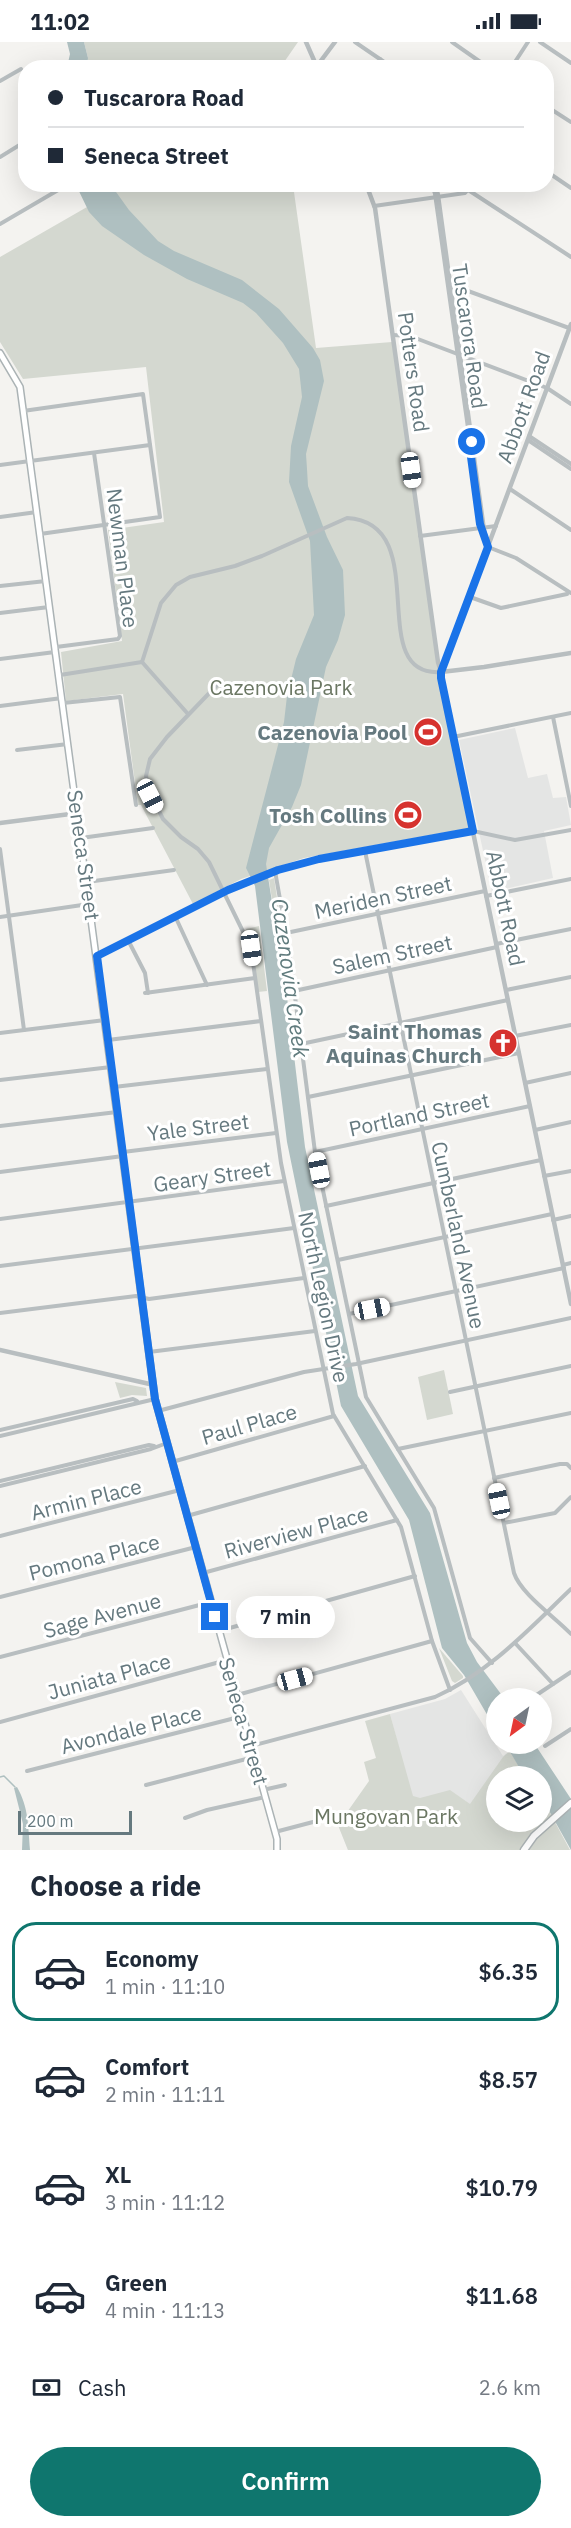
<!DOCTYPE html>
<meta charset="utf-8">
<style>
:root{--surface:#fff;--page:#f6f6f7;--text:#1f2937;--muted:#747a83;--line:#e0e1e3;--accent:#0f766e}
body{margin:0;font-family:"IBM Plex Sans",sans-serif;background:var(--page);color:var(--text);height:100vh;display:flex;flex-direction:column;font-size:22px;white-space:nowrap}
*{box-sizing:border-box;margin:0}
p{font-size:20px;color:var(--muted)}
.icon{flex:none;width:33px;height:33px;fill:none;stroke:currentColor;stroke-width:2;stroke-linecap:round;stroke-linejoin:round}
.map{position:relative;height:1808px;overflow:hidden}
.panel{display:flex;flex-direction:column;background:var(--surface);flex:1}
.panel>*{flex:none}
.banner{position:absolute;left:18px;top:18px;width:536px;height:132px;border-radius:24px;box-shadow:0 6px 24px #0002;display:grid;align-content:center;height:132px;padding:0 30px;background:var(--surface)}
.needle{width:39px;rotate:213deg}
.buttons{position:absolute;left:486px;top:1646px;display:grid;gap:12px}
.buttons a{display:grid;place-items:center;width:66px;height:66px;border-radius:50%;background:var(--surface);box-shadow:0 6px 24px #0002;font-size:30px}
.scale{position:absolute;left:18px;bottom:15px;width:114px;box-sizing:border-box;padding-left:6px;border:3px solid #65797f;border-top:0;font-size:16px;line-height:21px;white-space:nowrap;color:#65797f;-webkit-text-stroke:4px #fff;paint-order:stroke}
.end{position:absolute;width:27px;height:27px;margin:-14px;border:8px solid #1a73e8;background:#fff;box-shadow:0 0 0 3px #fff}
.from{border-radius:50%}
.bubble{position:absolute;height:42px;border-radius:21px;background:var(--surface);box-shadow:0 6px 24px #0002;font-size:20px;font-weight:600;line-height:42px;text-align:center}
.car{position:absolute;width:18px;height:36px;margin:-18px -9px;border-radius:8px;box-shadow:0 0 4px 2px #0007;background:linear-gradient(#fff 24%,#345 0 40%,#fff 0 76%,#345 0 86%,#fff 0)}
.banner b{display:flex;align-items:center;gap:21px;height:57px;font-size:22px}
.banner b+b{border-top:2px solid var(--line)}
.banner i{width:15px;height:15px;background:var(--text)}
ul{padding:0;list-style:none}
li{display:flex;align-items:center;gap:18px;height:99px;margin:0 12px 9px;padding:0 18px;border:3px solid transparent;border-radius:24px}
li div{flex:1}
li b{display:block;font-size:22px}
li em{font-style:normal;font-weight:600}
li.current{border-color:var(--accent)}
li>.icon{width:54px;height:54px;stroke-width:1.5}
h2{padding:0 30px;font-size:27px;line-height:72px}
.pay{display:flex;align-items:center;gap:15px;height:66px;padding:0 30px;font-size:22px}
.pay p{margin-inline-start:auto}
.button{display:flex;gap:12px;margin-top:auto;padding:12px 30px}
.button a{flex:1;height:69px;border-radius:36px;background:var(--accent);color:#fff;font-size:24px;font-weight:600;line-height:69px;text-align:center}
.status{display:flex;justify-content:space-between;align-items:center;height:42px;padding:0 30px;background:var(--surface);direction:ltr}
.status svg{height:16px;fill:currentColor}
.map>svg:first-child{display:block}
</style>
<div class="status"><b>11:02</b><svg viewBox="0 0 49 12"><path d="M0 12V9h3v3zM5 12V6h3v6zM10 12V3h3v9zM15 12V0h3v12zM26 1h20v11H26zM47 4h2v5h-2z"/></svg></div>
<div class="map">
<svg width="571" height="1808" viewBox="0 0 571 1808">
<rect width="100%" height="100%" fill="#f4f3f0"/>
<g fill="#e4e5e4">
<polygon points="515,686 528,736 547,732 553,756 566,755 571,783 544,789 553,836 492,850 459,698"/>
<polygon points="461,1648 503,1714 510,1709 524,1734 496,1734 496,1779 348,1808 338,1783 399,1706 390,1672 445,1657"/>
</g>
<g fill="#d4d8d0">
<polygon points="84,0 298,0 280,26 87,25 88,16"/>
<polygon points="105,143 293,143 316,306 392,300 440,636 469,786 304,816 241,837 193,862 141,763 138,763 123,652 66,659 61,610 122,599 108,488 164,480 146,325 23,337 0,300 0,215 94,161"/>
<polygon points="274,836 291,947 286,948 269,838"/>
<polygon points="259,884 267,949 258,950 253,905 246,887"/>
<polygon points="444,1328 453,1372 427,1378 418,1335"/>
<polygon points="115,1340 146,1346 147,1354 132,1353 120,1356"/>
<polygon points="439,1606 463,1634 463,1636 455,1641 452,1639"/>
<polygon points="390,1672 413,1754 420,1756 450,1748 470,1762 503,1715 510,1709 524,1734 496,1734 496,1779 542,1779 542,1756 570,1808 348,1808 338,1783 369,1739 364,1720 376,1716 365,1679"/>
</g>
<g fill="#afc0c1">
<polygon points="67,0 84,0 88,16 87,25 67,25 70,12"/>
<polygon points="76,143 111,143 129,168 158,199 174,209 242,238 279,267 313,306 320,318 324,339 306,412 307,427 308,444 327,495 343,528 345,573 338,598 326,625 301,743 292,765 269,806 266,822 287,955 305,1105 358,1354 430,1471 467,1601 477,1620 504,1656 496,1656 496,1688 464,1633 442,1606 409,1478 341,1364 287,1100 255,844 246,826 284,680 287,654 296,617 314,573 310,499 289,440 291,404 302,355 299,327 283,301 256,271 243,261 187,237 144,213 102,184 89,170"/>
<polygon points="505,1701 534,1701 571,1757 571,1808 542,1756 542,1734 524,1734"/>
<path d="M17,1745C29,1766 28,1785 30,1808H22L23,1782L14,1746Z"/>
</g>
<g fill="none" stroke-linecap="round" stroke-linejoin="round">
<polyline stroke="#afc0c1" stroke-width="1.5" points="0,1735 4,1734 15,1745"/>
<g stroke="#abb3b5" stroke-width="8">
<polyline id="secondary" points="0,311 20,345 155,1357 277,1797 277,1808"/>
</g>
<g stroke="#acb3b5" stroke-width="9">
<polyline id="primary" points="524,1808 534,1794 571,1761"/>
</g>
<g stroke="#b8bec0" stroke-width="4">
<polyline points="355,0 393,26"/>
<polyline points="452,0 489,26"/>
<polyline points="540,0 571,21"/>
<polyline points="380,17 383,26"/>
<polyline points="511,26 528,0"/>
<polyline points="0,39 21,27"/>
<polyline points="546,64 571,80"/>
<polyline points="0,115 26,99"/>
<polyline points="546,129 571,146"/>
<polyline points="432,142 435,152 482,485"/>
<polyline points="435,142 438,152 486,501 488,505 516,516 571,551"/>
<polyline points="459,142 571,215"/>
<polyline points="374,164 465,151 473,142"/>
<polyline points="0,182 65,144"/>
<polyline points="449,242 569,286"/>
<polyline points="393,293 410,294 547,346 571,362"/>
<polyline points="23,369 143,352 160,475 40,492"/>
<polyline points="529,394 571,422"/>
<polyline points="528,398 571,427"/>
<polyline points="0,423 150,403"/>
<polyline points="510,447 571,488"/>
<polyline points="0,475 37,470"/>
<polyline points="420,494 496,484"/>
<polyline points="0,544 46,539"/>
<polyline points="470,555 501,566 567,552"/>
<polyline points="0,571 49,565"/>
<polyline points="56,605 118,597 120,594 94,411"/>
<polyline points="0,617 55,610"/>
<path d="M142,620L161,561L176,543L190,535L235,524L262,514L347,476C436,481 362,636 441,630"/>
<polyline points="142,620 188,672"/>
<polyline points="60,633 142,620"/>
<polyline points="218,642 167,695 150,717 146,734 148,747 163,777 181,795 198,807 209,820 251,906 281,1121 333,1372 401,1485 432,1599 450,1648"/>
<polyline points="63,661 120,655 136,763"/>
<polyline points="0,664 62,656"/>
<polyline points="553,675 571,764"/>
<polyline points="453,695 571,671"/>
<polyline points="17,708 68,702"/>
<polyline points="473,789 515,798 571,788"/>
<polyline points="81,796 153,786"/>
<polyline points="0,807 24,988"/>
<path d="M365,809L514,1531C521,1552 555,1575 571,1592"/>
<polyline points="275,829 289,908 315,1110 366,1355 434,1466 470,1596 492,1621"/>
<polyline points="87,840 174,828"/>
<polyline points="486,854 571,837"/>
<polyline points="175,874 207,943"/>
<polyline points="0,875 89,862"/>
<polyline points="286,891 485,849"/>
<polyline points="128,898 145,931 148,951"/>
<polyline points="496,902 571,887"/>
<polyline points="506,948 571,935"/>
<polyline points="294,949 497,905"/>
<polyline points="145,951 255,936"/>
<polyline points="0,991 105,978"/>
<polyline points="515,994 571,983"/>
<polyline points="108,998 261,979"/>
<polyline points="301,1002 508,958"/>
<polyline points="0,1038 111,1025"/>
<polyline points="525,1041 571,1031"/>
<polyline points="114,1045 267,1027"/>
<polyline points="308,1055 519,1011"/>
<polyline points="0,1084 117,1070"/>
<polyline points="535,1088 571,1080"/>
<polyline points="123,1110 276,1091"/>
<polyline points="315,1110 530,1064"/>
<polyline points="0,1130 123,1114"/>
<polyline points="544,1134 571,1129"/>
<polyline points="326,1164 541,1118"/>
<polyline points="0,1177 284,1139"/>
<polyline points="553,1178 571,1174"/>
<polyline points="338,1218 552,1172"/>
<polyline points="563,1223 571,1221"/>
<polyline points="0,1224 294,1186"/>
<polyline points="0,1271 136,1254 149,1257 304,1236"/>
<polyline points="349,1272 564,1226"/>
<polyline points="149,1310 315,1289"/>
<polyline points="450,1350 571,1324"/>
<polyline points="158,1369 304,1330 356,1322 571,1276"/>
<polyline points="0,1388 133,1357 137,1359"/>
<polyline points="0,1394 155,1357"/>
<polyline points="398,1407 571,1371"/>
<polyline points="172,1420 334,1374"/>
<polyline points="494,1436 560,1422 567,1422 571,1426"/>
<polyline points="0,1439 149,1403 154,1404"/>
<polyline points="0,1444 151,1407 167,1401"/>
<polyline points="187,1474 365,1424"/>
<polyline points="504,1481 555,1471 571,1455"/>
<polyline points="0,1494 180,1448"/>
<polyline points="203,1531 397,1478"/>
<polyline points="0,1555 196,1505"/>
<polyline points="219,1589 415,1534"/>
<polyline points="515,1601 553,1642"/>
<polyline points="0,1615 211,1560"/>
<polyline points="237,1653 432,1599"/>
<polyline points="532,1656 571,1630"/>
<polyline points="0,1680 227,1618"/>
<path d="M251,1704L435,1655C489,1631 529,1587 571,1547"/>
<polyline points="545,1704 571,1687"/>
<polyline points="27,1729 243,1674"/>
<polyline points="146,1743 254,1715"/>
<polyline points="263,1748 285,1743"/>
<polyline points="185,1776 207,1768 265,1755"/>
<polyline points="275,1790 313,1780"/>
</g>
<g stroke="#b8bec0" stroke-width="4.5">
<polyline points="306,0 317,25"/>
<polyline points="317,24 335,0"/>
<polyline points="366,142 375,166 438,620 441,630"/>
<polyline points="571,282 441,630 441,636 571,1262"/>
<polyline points="441,630 484,625 571,611"/>
<polyline points="0,781 78,771"/>
<polyline points="97,914 228,848 278,828 319,817 473,789"/>
<polyline points="0,1308 154,1343"/>
</g>
<use href="#secondary" stroke="#fff" stroke-width="5"/>
<use href="#primary" stroke="#fff" stroke-width="6"/>
</g>
<g fill="none" stroke-linecap="round" stroke-linejoin="round">
<polyline stroke="#1a73e8" stroke-width="8" points="215,1575 155,1357 97,914 228,848 278,828 319,817 473,789 441,636 441,630 488,505 480,482 469,400 472,400"/>
</g>
<defs>
<g id="stadium-disc" transform="scale(1.5)"><circle r="9.5" fill="#d6322e" stroke="#fff"/><path d="M0-5a6.5 5 0 1 0 0 10a6.5 5 0 1 0 0-10ZM-3.5-1.8h7v3.6h-7Z" fill="#fff"/></g>
<g id="church-disc" transform="scale(1.5)"><circle r="9.5" fill="#d6322e" stroke="#fff"/><path d="M-1.2-6h2.4v3.5h3.3v2.4h-3.3V6h-2.4V-.1h-3.3v-2.4h3.3Z" fill="#fff"/></g>
</defs>
<g fill-rule="evenodd">
<use href="#stadium-disc" x="428" y="690"/>
<use href="#stadium-disc" x="408" y="773"/>
<use href="#church-disc" x="503" y="1001"/>
</g>
<g text-anchor="middle" dominant-baseline="central" stroke-width="6" stroke-linejoin="round" paint-order="stroke">
<g font-size="21" fill="#65797f" stroke="#fff">
<text transform="translate(470 294) rotate(82)">Tuscarora Road</text>
<text transform="translate(414 330) rotate(82)">Potters Road</text>
<text transform="translate(523 365) rotate(-70)">Abbott Road</text>
<text transform="translate(123 516) rotate(83)">Newman Place</text>
<text transform="translate(84 813) rotate(82)">Seneca Street</text>
<text transform="translate(383 855) rotate(-12)">Meriden Street</text>
<text transform="translate(506 866) rotate(78)">Abbott Road</text>
<text transform="translate(392 912) rotate(-12)">Salem Street</text>
<text transform="translate(419 1072) rotate(-12)">Portland Street</text>
<text transform="translate(198 1085) rotate(-7)">Yale Street</text>
<text transform="translate(212 1134) rotate(-8)">Geary Street</text>
<text transform="translate(459 1193) rotate(78)">Cumberland Avenue</text>
<text transform="translate(324 1255) rotate(78)">North Legion Drive</text>
<text transform="translate(249 1382) rotate(-16)">Paul Place</text>
<text transform="translate(86 1457) rotate(-14)">Armin Place</text>
<text transform="translate(296 1490) rotate(-15)">Riverview Place</text>
<text transform="translate(94 1515) rotate(-14)">Pomona Place</text>
<text transform="translate(102 1573) rotate(-15)">Sage Avenue</text>
<text transform="translate(109 1634) rotate(-15)">Juniata Place</text>
<text transform="translate(244 1679) rotate(74)">Seneca Street</text>
<text transform="translate(131 1687) rotate(-14)">Avondale Place</text>
</g>
<g font-size="21" fill="#6b7763" stroke="#fff">
<text x="281" y="645">Cazenovia Park</text>
<text x="386" y="1774">Mungovan Park</text>
</g>
<g font-size="21" font-weight="bold" fill="#65797f" stroke="#fff" text-anchor="end">
<text x="407" y="690">Cazenovia Pool</text>
<text x="387" y="773">Tosh Collins</text>
<text x="482" y="989">Saint Thomas<tspan x="482" dy="24">Aquinas Church</tspan></text>
</g>
<g font-size="22" font-style="italic" fill="#607b7d" stroke="#fff">
<text transform="translate(291 936) rotate(82)">Cazenovia Creek</text>
</g>
</g>
</svg>
<div class="buttons">
<a><svg class="needle" viewBox="-14 -14 28 28"><path d="M0-13l5 13h-10z" fill="#e53935"/><path d="M0 13l5-13h-10z" fill="#747a83"/></svg></a>
<a><svg class="icon" aria-label="layers" viewBox="0 0 24 24"><path d="M12 4l9 5-9 5-9-5zM3 14l9 5 9-5"/></svg></a>
</div>
<div class="scale">200 m</div>
<i class="end from" style="left:472px;top:400px"></i>
<i class="end" style="left:215px;top:1575px"></i>
<div class="bubble" style="left:236px;top:1554px;width:99px">7 min</div>
<i class="car" style="left:411px;top:428px;rotate:172deg"></i>
<i class="car" style="left:150px;top:754px;rotate:153deg"></i>
<i class="car" style="left:251px;top:906px;rotate:172deg"></i>
<i class="car" style="left:319px;top:1128px;rotate:349deg"></i>
<i class="car" style="left:372px;top:1267px;rotate:79deg"></i>
<i class="car" style="left:499px;top:1459px;rotate:348deg"></i>
<i class="car" style="left:295px;top:1637px;rotate:75deg"></i>
<div class="banner">
<b><i class="from"></i>Tuscarora Road</b>
<b><i></i>Seneca Street</b>
</div>
</div>
<section class="panel">
<h2>Choose a ride</h2>
<ul>
<li class="current"><svg class="icon" aria-label="car" viewBox="0 0 24 24"><path d="M5 17H2v-5l4-1 3-4h7l3 4 3 1v5h-3M9 17h6M6 11h13"/><circle cx="7" cy="17" r="2"/><circle cx="17" cy="17" r="2"/></svg><div><b>Economy</b><p>1 min · 11:10</p></div><em>$6.35</em></li>
<li><svg class="icon" aria-label="car" viewBox="0 0 24 24"><path d="M5 17H2v-5l4-1 3-4h7l3 4 3 1v5h-3M9 17h6M6 11h13"/><circle cx="7" cy="17" r="2"/><circle cx="17" cy="17" r="2"/></svg><div><b>Comfort</b><p>2 min · 11:11</p></div><em>$8.57</em></li>
<li><svg class="icon" aria-label="car" viewBox="0 0 24 24"><path d="M5 17H2v-5l4-1 3-4h7l3 4 3 1v5h-3M9 17h6M6 11h13"/><circle cx="7" cy="17" r="2"/><circle cx="17" cy="17" r="2"/></svg><div><b>XL</b><p>3 min · 11:12</p></div><em>$10.79</em></li>
<li><svg class="icon" aria-label="car" viewBox="0 0 24 24"><path d="M5 17H2v-5l4-1 3-4h7l3 4 3 1v5h-3M9 17h6M6 11h13"/><circle cx="7" cy="17" r="2"/><circle cx="17" cy="17" r="2"/></svg><div><b>Green</b><p>4 min · 11:13</p></div><em>$11.68</em></li>
</ul>
<div class="pay"><svg class="icon" aria-label="cash" viewBox="0 0 24 24"><path d="M3 7h18v10H3z"/><circle cx="12" cy="12" r="2"/></svg>Cash<p>2.6 km</p></div>
<div class="button"><a>Confirm</a></div>
</section>
